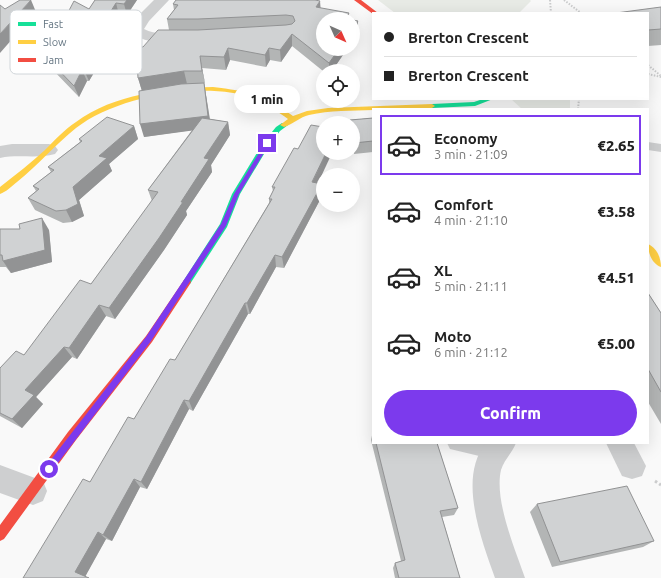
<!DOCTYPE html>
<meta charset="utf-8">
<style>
:root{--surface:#fff;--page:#f2f2f2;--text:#222;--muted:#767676;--line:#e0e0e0;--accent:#7c3aed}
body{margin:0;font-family:Ubuntu,sans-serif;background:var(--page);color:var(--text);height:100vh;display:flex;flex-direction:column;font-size:15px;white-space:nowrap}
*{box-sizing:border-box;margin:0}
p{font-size:13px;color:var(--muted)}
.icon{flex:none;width:22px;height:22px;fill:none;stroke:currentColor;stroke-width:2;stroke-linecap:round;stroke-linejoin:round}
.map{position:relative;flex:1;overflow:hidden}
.details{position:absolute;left:372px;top:108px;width:277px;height:336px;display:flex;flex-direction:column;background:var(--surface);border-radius:0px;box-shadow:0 4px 16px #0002}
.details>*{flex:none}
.top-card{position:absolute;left:372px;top:12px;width:277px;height:88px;border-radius:0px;box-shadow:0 4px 16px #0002;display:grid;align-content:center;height:88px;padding:0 12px;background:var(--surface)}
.needle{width:26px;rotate:135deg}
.controls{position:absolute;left:316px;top:12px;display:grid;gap:8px}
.controls a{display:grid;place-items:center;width:44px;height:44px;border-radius:50%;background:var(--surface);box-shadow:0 4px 16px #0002;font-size:20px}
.end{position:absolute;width:18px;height:18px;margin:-9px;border:5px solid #7c3aed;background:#fff;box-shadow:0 0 0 2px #fff}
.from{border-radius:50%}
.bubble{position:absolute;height:28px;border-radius:14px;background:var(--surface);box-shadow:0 4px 16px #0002;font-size:13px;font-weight:800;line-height:28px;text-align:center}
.top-card b{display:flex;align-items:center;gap:14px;height:38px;font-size:15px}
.top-card b+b{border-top:1px solid var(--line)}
.top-card i{width:10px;height:10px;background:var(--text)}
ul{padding:7px 0 0;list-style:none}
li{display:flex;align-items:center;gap:12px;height:60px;margin:0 8px 6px;padding:0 4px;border:2px solid transparent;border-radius:0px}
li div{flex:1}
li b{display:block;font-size:15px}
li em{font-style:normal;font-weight:800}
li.current{border-color:var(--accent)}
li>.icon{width:36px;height:36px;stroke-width:1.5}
.button{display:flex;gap:8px;margin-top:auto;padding:8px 12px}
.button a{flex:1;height:46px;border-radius:24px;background:var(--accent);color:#fff;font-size:16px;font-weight:800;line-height:46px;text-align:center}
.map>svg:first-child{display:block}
</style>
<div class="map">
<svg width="661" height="578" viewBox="0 0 661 578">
<rect width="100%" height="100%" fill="#f9f9f9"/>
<g fill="#e8ebe6">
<polygon points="378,0 530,0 531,1 519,13 395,13"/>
<polygon points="511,99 570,99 570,109 522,109"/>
</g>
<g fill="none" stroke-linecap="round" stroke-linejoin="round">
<g stroke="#cbcccd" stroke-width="2" stroke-dasharray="1.5 1.5" stroke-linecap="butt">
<polyline points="550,0 551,13"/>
<polyline points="564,0 581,13"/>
<polyline points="648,65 661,76"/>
<polyline points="648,74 661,77"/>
<polyline points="578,109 579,99"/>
</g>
<polyline stroke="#cbcccd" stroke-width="3" stroke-dasharray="2.5 2.5" stroke-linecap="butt" points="655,481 661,485"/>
<g fill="#cecfd0" fill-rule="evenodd">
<polygon points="648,142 661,144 661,152 648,150"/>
<polygon points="447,443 498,443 502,445 505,451 502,457 496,460 450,449"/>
</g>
<g fill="#cecfd0" fill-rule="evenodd">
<path d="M154,0H169L149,21L144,29C158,37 174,30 188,34L190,37L188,40C172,44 140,45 130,30L138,16Z"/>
<path d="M12,144H49L55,146L58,150L55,154C37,159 18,154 0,158V146Z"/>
<path d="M486,443H516C512,453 504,460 501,470C494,500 515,549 525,578H495C482,541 457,478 486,443Z"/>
<polygon points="606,443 634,443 646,466 642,476 632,479 622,476"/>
<polygon points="0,465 43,481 47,491 43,501 33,505 0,493"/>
</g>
<g fill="#16e098" fill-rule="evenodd">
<polygon points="483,99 493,99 475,106 432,108 429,106 432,104 474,102"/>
<polygon points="282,123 284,123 288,125 280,131 270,144 240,194 227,227 190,284 184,284 183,282 184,280 220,224 232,194 263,143 276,127"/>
</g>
<g fill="#ffcf43" fill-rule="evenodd">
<path d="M213,87C247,91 265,95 293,116L307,111L328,108L432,104L435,106L432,108L373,109V110C352,111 330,110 309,115C300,117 293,124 284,127L280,125L288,119C278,112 268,104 257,99C207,80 118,95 76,128C55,145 38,165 17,182C12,186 6,192 0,194V187C15,175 31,163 45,150C55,140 64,130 76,122C114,94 167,88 213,87Z"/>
<path d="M648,244C657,248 661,258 661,267C652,264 648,253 648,244Z"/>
</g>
<g fill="#f24e42" fill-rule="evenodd">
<polygon points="354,0 361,0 378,13 373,13 373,14"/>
<polygon points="187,278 190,280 191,282 190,284 152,342 76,440 4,539 0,541 0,525 68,432 146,336 184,280"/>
</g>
</g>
<g fill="#b3b5b5">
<polygon points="95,0 137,0 127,15 119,15 100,46 104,56 89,81 87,81 79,97 50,67 45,56 89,9"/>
<polygon points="173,4 321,8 323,49 347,49 332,71 323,71 292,46 281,62 270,60 266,67 230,60 226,70 202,68 205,83 204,83 210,119 228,122 230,135 211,165 212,172 186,211 187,215 164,250 115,319 106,316 77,359 72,357 36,397 43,404 22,428 0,416 0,368 24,355 91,284 152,201 148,190 192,130 144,137 142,91 138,78 143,47 169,30 167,19 174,10"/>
<polygon points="661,7 661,45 648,46 648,13"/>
<polygon points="373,118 373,152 354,154 353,149 353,123 350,123 350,120"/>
<polygon points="134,126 138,139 109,164 112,171 79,200 84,216 72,222 63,223 35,210 28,198 36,191 33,186 51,172 48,167 80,142 79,139"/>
<polygon points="318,183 322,196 284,268 276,267 250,314 248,314 193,411 189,409 147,489 140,487 112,541 106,539 85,576 23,578 175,360 269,203 269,199 273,191 272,187"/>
<polygon points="0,229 49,230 52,262 11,273 6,267 0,267"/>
<polygon points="648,293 661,313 661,424 648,402"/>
<polygon points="373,431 373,443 437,443 458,508 454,515 442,517 460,578 395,578 393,568 395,563 401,561 371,440"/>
<polygon points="537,504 654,541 643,547 552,567 530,512"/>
</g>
<g fill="#929394">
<polygon points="31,0 36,12 0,53 0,34"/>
<polygon points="127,0 137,0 127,15 124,4"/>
<polygon points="320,1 321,13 316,7"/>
<polygon points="116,3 119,15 100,46 104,56 89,81 84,70 90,44"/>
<polygon points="349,13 349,19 346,18"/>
<polygon points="358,21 358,33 353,39 353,28"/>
<polygon points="292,34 292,46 281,62 280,50"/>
<polygon points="228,48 230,60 226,70 224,57"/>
<polygon points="269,48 270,60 266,67 265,55"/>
<polygon points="339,49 347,49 332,71 329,71 329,63"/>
<polygon points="200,56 202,68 205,83 202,71"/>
<polygon points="82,70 87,81 79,97 74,86"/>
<polygon points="184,71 187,84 142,91 138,78"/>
<polygon points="204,83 206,95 211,128 144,137 140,124"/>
<polygon points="228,122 230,135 211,165 212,172 186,211 187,215 164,250 115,319 109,308 181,202 204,158"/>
<polygon points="134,126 138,139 109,164 112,171 79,200 84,216 72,222 66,210 73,187 99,156"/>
<polygon points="326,153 332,153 313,194 312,182"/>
<polygon points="322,184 322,196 284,268 282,257"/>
<polygon points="42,218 49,230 52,262 11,273 3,261"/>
<polygon points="275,255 276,267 250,314 247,303"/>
<polygon points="245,303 248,314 193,411 189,401"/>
<polygon points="99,305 106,316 77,359 69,348"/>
<polygon points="64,347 72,357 36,397 43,404 22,428 12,419 25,390"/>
<polygon points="184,400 189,409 147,489 141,482"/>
<polygon points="134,479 140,487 112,541 103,535"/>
<polygon points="98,532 106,539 85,577 75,572"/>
</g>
<g fill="#d0d2d3" stroke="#929394">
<polygon points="20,0 31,0 0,34 0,5 5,9"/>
<polygon points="95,0 127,0 124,4 116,3 90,44 100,45 84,70 82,70 74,86 45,56 74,1 89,9"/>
<polygon points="176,0 315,0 320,1 316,7 349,13 346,18 350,19 323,19 323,49 339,49 329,63 292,34 280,50 269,48 265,55 228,48 224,57 200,56 202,71 184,71 138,78 136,47 143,47 158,30 198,30 286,25 292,24 295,21 293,16 286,15 198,19 167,19 178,5 173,4"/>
<polygon points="661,7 661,29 648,30 648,13 616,13"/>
<polygon points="353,20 358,21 353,28"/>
<polygon points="204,83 208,116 140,124 139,91 181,84"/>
<polygon points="107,117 134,126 99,156 107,158 73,187 78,204 66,210 56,211 28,198 39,189 33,186 54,170 48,167 82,141 79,139"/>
<polygon points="202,118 228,122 204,158 209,159 181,202 183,202 159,238 109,308 99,305 69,348 64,347 25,390 34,395 12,419 0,413 0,368 16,351 24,355 80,280 91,284 158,192 148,190"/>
<polygon points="373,118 373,141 354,143 353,135 353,123 350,123 350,120"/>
<polygon points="311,125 323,127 323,153 326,153 312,182 322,184 282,257 275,255 247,303 245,303 189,401 184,400 141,482 134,479 103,535 98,532 75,572 89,578 23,578 83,479 90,482 128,417 134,419 170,359 175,360 272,199 269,199 275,187 272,187 294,148 298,149"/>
<polygon points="42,218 45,250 3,261 2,255 0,255 0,229 20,229 19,224"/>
<polygon points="648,293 661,313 661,392 648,369"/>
<polygon points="376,443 437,443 458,508 440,511 460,578 399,578 395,563 405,560"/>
<polygon points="627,486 654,541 560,562 537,504"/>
</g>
<polygon fill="#7c3aed" points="267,141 270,143 239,194 226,226 151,341 51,472 46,472 46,466 146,337 221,224 234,194 265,143"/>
<rect x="10" y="10" width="132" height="64" rx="6" fill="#fff" stroke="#d1d6da" stroke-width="1"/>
<rect x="18" y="22" width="18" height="4" fill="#16e098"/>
<rect x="18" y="40" width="18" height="4" fill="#ffcf43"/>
<rect x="18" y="58" width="18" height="4" fill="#f24e42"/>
<g font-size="11" fill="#657683">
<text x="43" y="28">Fast</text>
<text x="43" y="46">Slow</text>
<text x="43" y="64">Jam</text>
</g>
</svg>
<div class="controls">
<a><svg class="needle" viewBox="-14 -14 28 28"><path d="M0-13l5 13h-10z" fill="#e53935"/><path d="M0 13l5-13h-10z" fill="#767676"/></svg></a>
<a><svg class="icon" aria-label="locate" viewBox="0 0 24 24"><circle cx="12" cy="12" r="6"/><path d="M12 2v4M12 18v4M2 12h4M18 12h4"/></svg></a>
<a>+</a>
<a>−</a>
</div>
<i class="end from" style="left:49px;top:469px"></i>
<i class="end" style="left:267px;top:143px"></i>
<div class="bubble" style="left:234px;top:85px;width:66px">1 min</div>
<div class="top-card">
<b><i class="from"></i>Brerton Crescent</b>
<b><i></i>Brerton Crescent</b>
</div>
<section class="details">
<ul>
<li class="current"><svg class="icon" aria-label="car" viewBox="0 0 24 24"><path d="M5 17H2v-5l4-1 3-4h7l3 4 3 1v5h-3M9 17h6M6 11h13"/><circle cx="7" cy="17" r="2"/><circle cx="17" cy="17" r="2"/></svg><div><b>Economy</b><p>3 min · 21:09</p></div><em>€2.65</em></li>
<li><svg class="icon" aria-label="car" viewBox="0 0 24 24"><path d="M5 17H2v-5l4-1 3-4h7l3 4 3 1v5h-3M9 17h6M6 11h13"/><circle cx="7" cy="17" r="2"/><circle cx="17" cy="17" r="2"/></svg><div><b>Comfort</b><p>4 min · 21:10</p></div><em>€3.58</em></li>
<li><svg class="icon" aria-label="car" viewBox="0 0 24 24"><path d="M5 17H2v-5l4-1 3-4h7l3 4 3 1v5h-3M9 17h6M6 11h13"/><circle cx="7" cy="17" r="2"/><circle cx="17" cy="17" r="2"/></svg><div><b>XL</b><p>5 min · 21:11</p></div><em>€4.51</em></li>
<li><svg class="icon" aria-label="car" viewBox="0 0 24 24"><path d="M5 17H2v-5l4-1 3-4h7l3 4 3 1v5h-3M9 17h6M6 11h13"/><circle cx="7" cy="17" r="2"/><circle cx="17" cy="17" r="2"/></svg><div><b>Moto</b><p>6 min · 21:12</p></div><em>€5.00</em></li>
</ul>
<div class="button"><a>Confirm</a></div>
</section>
</div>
